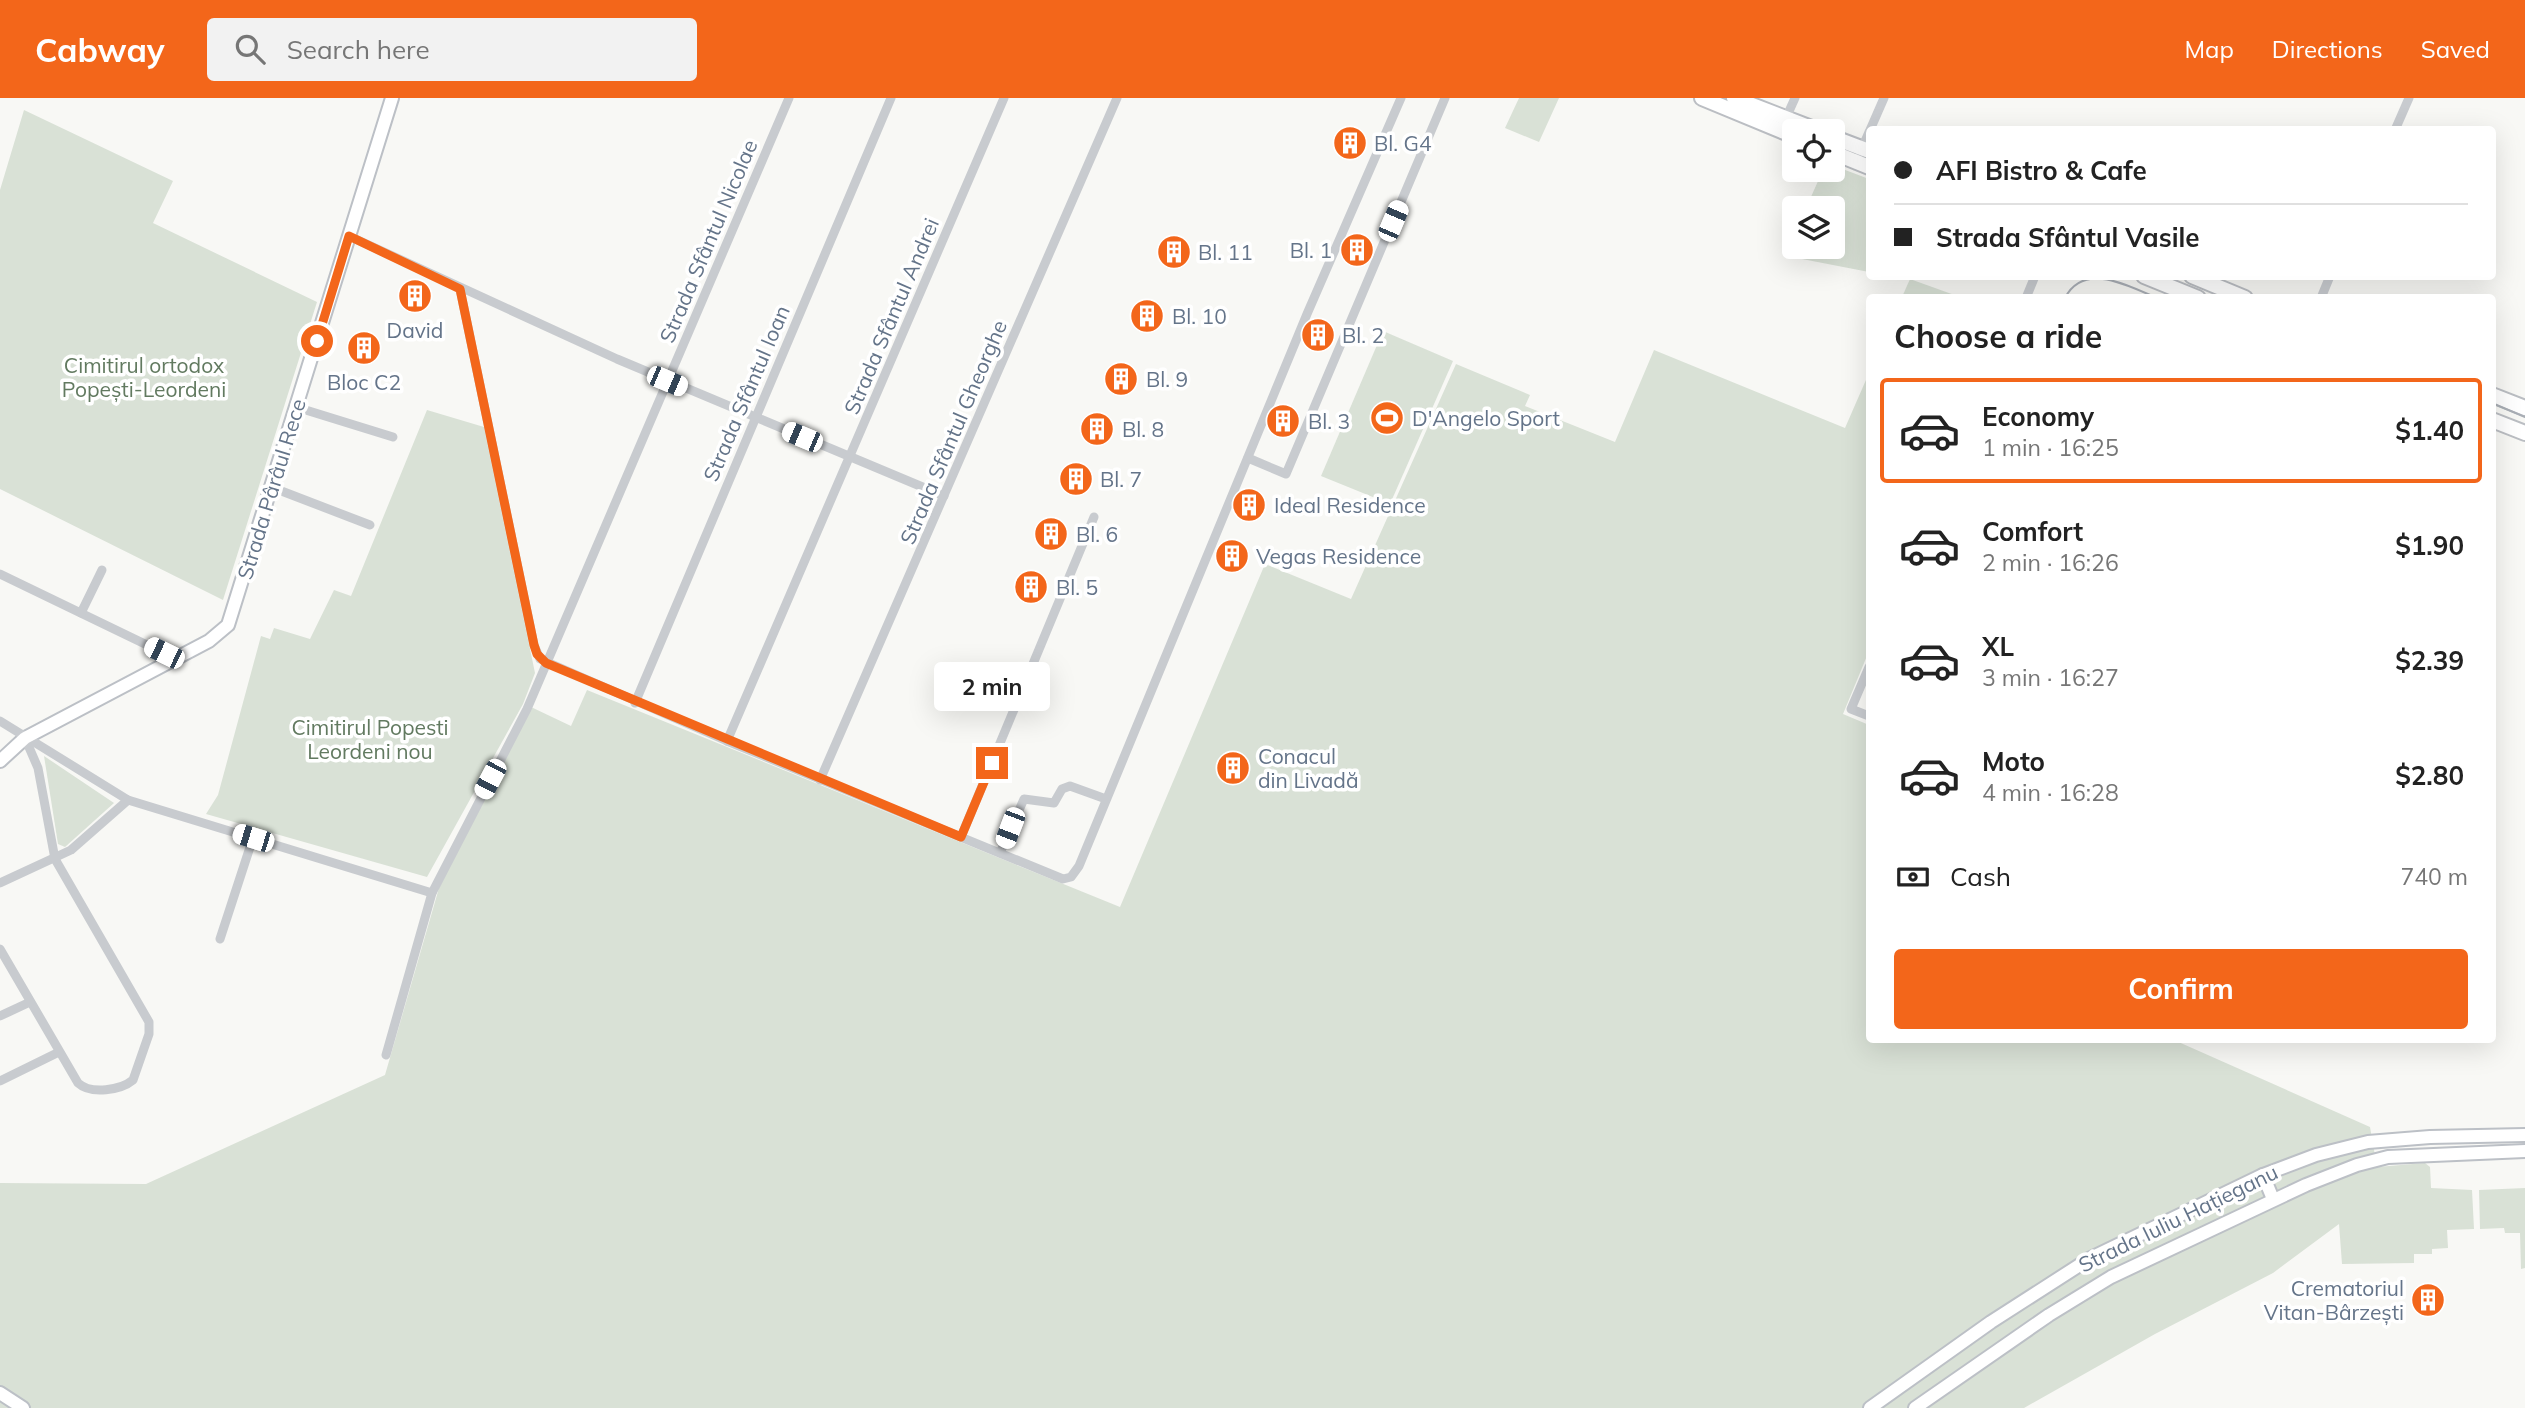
<!DOCTYPE html>
<meta charset="utf-8">
<style>
:root{--surface:#fff;--page:#f2f2f2;--text:#222;--muted:#767676;--line:#e0e0e0;--accent:#f3661a}
body{margin:0;font-family:Mulish,sans-serif;background:var(--page);color:var(--text);height:100vh;display:flex;flex-direction:column;font-size:26px;white-space:nowrap}
*{box-sizing:border-box;margin:0}
p{font-size:23px;color:var(--muted)}
.icon{flex:none;width:38px;height:38px;fill:none;stroke:currentColor;stroke-width:2;stroke-linecap:round;stroke-linejoin:round}
.map{position:relative;flex:1;overflow:hidden}
.details{position:absolute;left:1866px;top:196px;width:630px;height:749px;display:flex;flex-direction:column;background:var(--surface);border-radius:7px;box-shadow:0 7px 28px #0002}
.details>*{flex:none}
.top-card{position:absolute;left:1866px;top:28px;width:630px;height:154px;border-radius:7px;box-shadow:0 7px 28px #0002;display:grid;align-content:center;height:154px;padding:0 28px;background:var(--surface)}
.fabs{position:absolute;left:1782px;top:21px;display:grid;gap:14px}
.fabs a{display:grid;place-items:center;width:63px;height:63px;border-radius:7px;background:var(--surface);box-shadow:0 7px 28px #0002;font-size:35px}
.end{position:absolute;width:32px;height:32px;margin:-16px;border:9px solid #f3661a;background:#fff;box-shadow:0 0 0 4px #fff}
.from{border-radius:50%}
.bubble{position:absolute;height:49px;border-radius:7px;background:var(--surface);box-shadow:0 7px 28px #0002;font-size:23px;font-weight:700;line-height:49px;text-align:center}
.car{position:absolute;width:21px;height:42px;margin:-21px -10px;border-radius:9px;box-shadow:0 0 5px 2px #0007;background:linear-gradient(#fff 24%,#345 0 40%,#fff 0 76%,#345 0 86%,#fff 0)}
.top-card b{display:flex;align-items:center;gap:24px;height:66px;font-size:26px}
.top-card b+b{border-top:2px solid var(--line)}
.top-card i{width:18px;height:18px;background:var(--text)}
ul{padding:0;list-style:none}
li{display:flex;align-items:center;gap:21px;height:105px;margin:0 14px 10px;padding:0 14px;border:4px solid transparent;border-radius:7px}
li div{flex:1}
li b{display:block;font-size:26px}
li em{font-style:normal;font-weight:700}
li.active{border-color:var(--accent)}
li>.icon{width:63px;height:63px;stroke-width:1.5}
h2{padding:0 28px;font-size:32px;line-height:84px}
.pay{display:flex;align-items:center;gap:18px;height:77px;padding:0 28px;font-size:26px}
.pay p{margin-inline-start:auto}
.action{display:flex;gap:14px;margin-top:auto;padding:14px 28px}
.action a{flex:1;height:80px;border-radius:7px;background:var(--accent);color:#fff;font-size:28px;font-weight:700;line-height:80px;text-align:center}
header{display:flex;align-items:center;gap:42px;box-sizing:border-box;height:98px;padding:0 35px;background:var(--accent);color:#fff}
header strong{font-size:33px}
nav{display:flex;gap:38px;margin-inline-start:auto;font-size:24px}
.search{width:490px;height:63px;background:var(--page);display:flex;align-items:center;gap:18px;box-sizing:border-box;padding:0 24px;border-radius:7px;color:var(--muted);font-size:26px}
.map>svg:first-child{display:block}
</style>
<header>
<strong>Cabway</strong>
<div class="search"><svg class="icon" aria-label="search" viewBox="0 0 24 24"><circle cx="10" cy="10" r="6"/><path d="M15 15l6 6"/></svg>Search here</div>
<nav><a>Map</a><a>Directions</a><a>Saved</a></nav>
</header>
<div class="map">
<svg width="2525" height="1310" viewBox="0 0 2525 1310">
<rect width="100%" height="100%" fill="#f8f8f5"/>
<g fill="#d9e1d6">
<polygon points="1519,0 1559,0 1539,44 1505,30"/>
<polygon points="24,12 173,83 153,125 317,204 223,502 0,391 0,92"/>
<polygon points="1832,67 1869,81 1869,174 1802,161 1788,151 1794,137 1794,149 1832,149 1832,110 1806,110 1823,72 1832,72"/>
<polygon points="1910,181 1960,199 1902,199"/>
<polygon points="1383,233 1453,263 1390,406 1321,378"/>
<polygon points="1654,252 1845,330 1869,275 1869,553 1843,616 1869,627 1869,942 2174,942 2370,1029 2377,1069 2425,1065 2430,1069 2431,1090 2472,1092 2474,1131 2447,1132 2448,1150 2432,1151 2432,1156 2414,1156 2414,1165 2342,1166 2339,1126 2273,1175 2155,1236 2024,1310 0,1310 0,1085 146,1086 385,977 439,790 531,609 571,628 587,592 1120,809 1265,466 1351,501 1456,266 1530,297 1525,308 1615,344"/>
<polygon points="427,312 484,329 535,575 523,606 427,779 206,716 218,697 261,538 270,541 274,530 310,541 334,492 351,498"/>
<polygon points="44,658 114,705 65,749 58,746"/>
<polygon points="2525,1090 2525,1170 2521,1171 2520,1135 2505,1135 2504,1130 2480,1131 2479,1092"/>
</g>
<g fill="none" stroke-linecap="round" stroke-linejoin="round">
<g stroke="#bcc0c6" stroke-width="16">
<g id="secondary">
<polyline points="0,663 25,640 209,543 228,527 392,0"/>
<polyline points="2263,1077 2273,1101"/>
<polyline points="0,1295 23,1310"/>
<polyline points="1870,1310 1991,1224 2089,1161 2263,1077 2316,1057 2368,1044 2430,1039 2525,1037"/>
<polyline points="1915,1310 2049,1217 2111,1179 2306,1087 2357,1067 2388,1059 2525,1053"/>
</g>
</g>
<g stroke="#bbbec3" stroke-width="18">
<g id="primary">
<polyline points="1702,0 1794,38"/>
<polyline points="1734,0 1819,33"/>
<polyline points="1832,39 1869,53"/>
<polyline points="1832,54 1869,69"/>
<polyline points="2144,178 2198,200"/>
<polyline points="2192,178 2245,200"/>
<polyline points="2492,297 2525,310"/>
<polyline points="2492,322 2525,335"/>
</g>
</g>
<g stroke="#c8cbcf" stroke-width="9">
<polyline points="1786,20 1795,0"/>
<polyline points="1870,32 1884,0"/>
<polyline points="2395,32 2409,0"/>
<polyline points="1860,55 1869,34"/>
<polyline points="349,138 617,261 944,398"/>
<polyline points="460,191 534,547 540,561 727,643 1063,781 1071,779 1079,768 1307,216 1401,0"/>
<polyline points="2026,200 2035,178"/>
<polyline points="2321,200 2330,178"/>
<polyline points="296,309 393,339"/>
<polyline points="1248,360 1286,376 1445,0"/>
<polyline points="271,389 370,427"/>
<polyline points="0,476 176,561"/>
<polyline points="81,515 102,472"/>
<polyline points="1869,569 1851,611 1869,618"/>
<polyline points="635,605 891,0"/>
<polyline points="0,623 128,702 432,795"/>
<polyline points="727,643 1004,0"/>
<polyline points="820,682 1117,0"/>
<polyline points="961,739 1094,419"/>
<polyline points="1000,755 1024,701 1054,705 1062,691 1070,688 1106,701"/>
<polyline points="0,785 71,752 128,702"/>
<polyline points="220,841 253,740"/>
<path d="M0,851L78,985C91,997 121,992 133,982L149,936V924L55,761L38,670L25,640"/>
<polyline points="0,918 30,904"/>
<polyline points="386,957 432,795 527,611 789,0"/>
<polyline points="0,983 59,954"/>
</g>
<use href="#secondary" stroke="#fff" stroke-width="12"/>
<use href="#primary" stroke="#fff" stroke-width="14"/>
<g stroke="#a9aeb5" stroke-width="2">
<path d="M2065,200C2084,163 2129,188 2157,200"/>
<polyline points="2492,305 2525,319"/>
</g>
</g>
<g fill="none" stroke-linecap="round" stroke-linejoin="round">
<polyline stroke="#f3661a" stroke-width="9" points="317,243 349,138 460,191 534,547 537,556 546,565 961,739 992,665"/>
</g>
<defs>
<g id="building-disc" transform="scale(1.75)"><circle r="9.5" fill="#f3661a" stroke="#fff"/><path d="M-4-6H4V6H1V3H-1V6H-4ZM-2.5-4.3h1.7v1.8h-1.7ZM.8-4.3h1.7v1.8H.8ZM-2.5-1h1.7V.8h-1.7ZM.8-1h1.7V.8H.8Z" fill="#fff"/></g>
<g id="stadium-disc" transform="scale(1.75)"><circle r="9.5" fill="#f3661a" stroke="#fff"/><path d="M0-5a6.5 5 0 1 0 0 10a6.5 5 0 1 0 0-10ZM-3.5-1.8h7v3.6h-7Z" fill="#fff"/></g>
</defs>
<g fill-rule="evenodd">
<use href="#building-disc" x="1350" y="45"/>
<use href="#building-disc" x="1357" y="152"/>
<use href="#building-disc" x="1174" y="154"/>
<use href="#building-disc" x="415" y="198"/>
<use href="#building-disc" x="1147" y="218"/>
<use href="#building-disc" x="1318" y="237"/>
<use href="#building-disc" x="364" y="250"/>
<use href="#building-disc" x="1121" y="281"/>
<use href="#stadium-disc" x="1387" y="320"/>
<use href="#building-disc" x="1283" y="323"/>
<use href="#building-disc" x="1097" y="331"/>
<use href="#building-disc" x="1076" y="381"/>
<use href="#building-disc" x="1249" y="407"/>
<use href="#building-disc" x="1051" y="436"/>
<use href="#building-disc" x="1232" y="458"/>
<use href="#building-disc" x="1031" y="489"/>
<use href="#building-disc" x="1233" y="670"/>
<use href="#building-disc" x="2428" y="1202"/>
</g>
<g text-anchor="middle" dominant-baseline="central" stroke-width="7" stroke-linejoin="round" paint-order="stroke">
<g font-size="21" fill="#647489" stroke="#fff" text-anchor="start">
<text x="1374" y="45">Bl. G4</text>
<text x="1332" y="152" text-anchor="end">Bl. 1</text>
<text x="1198" y="154">Bl. 11</text>
<text x="1172" y="218">Bl. 10</text>
<text x="415" y="232" text-anchor="middle">David</text>
<text x="1342" y="237">Bl. 2</text>
<text x="1146" y="281">Bl. 9</text>
<text x="364" y="284" text-anchor="middle">Bloc C2</text>
<text x="1412" y="320">D'Angelo Sport</text>
<text x="1308" y="323">Bl. 3</text>
<text x="1122" y="331">Bl. 8</text>
<text x="1100" y="381">Bl. 7</text>
<text x="1274" y="407">Ideal Residence</text>
<text x="1076" y="436">Bl. 6</text>
<text x="1256" y="458">Vegas Residence</text>
<text x="1056" y="489">Bl. 5</text>
<text x="1258" y="658">Conacul<tspan x="1258" dy="24">din Livadă</tspan></text>
<text x="2404" y="1190" text-anchor="end">Crematoriul<tspan x="2404" dy="24">Vitan-Bârzești</tspan></text>
</g>
<g font-size="21" fill="#647489" stroke="#fff">
<text transform="translate(708 143) rotate(-67)">Strada Sfântul Nicolae</text>
<text transform="translate(891 218) rotate(-67)">Strada Sfântul Andrei</text>
<text transform="translate(746 295) rotate(-67)">Strada Sfântul Ioan</text>
<text transform="translate(953 334) rotate(-67)">Strada Sfântul Gheorghe</text>
<text transform="translate(271 391) rotate(-73)">Strada Pârâul Rece</text>
<text transform="translate(2178 1120) rotate(-26)">Strada Iuliu Hațieganu</text>
</g>
<g font-size="21" fill="#627a60" stroke="#fff">
<text x="144" y="267">Cimitirul ortodox<tspan x="144" dy="24">Popești-Leordeni</tspan></text>
<text x="370" y="629">Cimitirul Popesti<tspan x="370" dy="24">Leordeni nou</tspan></text>
</g>
</g>
</svg>
<div class="fabs">
<a><svg class="icon" aria-label="locate" viewBox="0 0 24 24"><circle cx="12" cy="12" r="6"/><path d="M12 2v4M12 18v4M2 12h4M18 12h4"/></svg></a>
<a><svg class="icon" aria-label="layers" viewBox="0 0 24 24"><path d="M12 4l9 5-9 5-9-5zM3 14l9 5 9-5"/></svg></a>
</div>
<i class="end from" style="left:317px;top:243px"></i>
<i class="end" style="left:992px;top:665px"></i>
<div class="bubble" style="left:934px;top:564px;width:116px">2 min</div>
<i class="car" style="left:1393px;top:123px;rotate:23deg"></i>
<i class="car" style="left:667px;top:283px;rotate:113deg"></i>
<i class="car" style="left:802px;top:339px;rotate:293deg"></i>
<i class="car" style="left:164px;top:555px;rotate:296deg"></i>
<i class="car" style="left:490px;top:681px;rotate:208deg"></i>
<i class="car" style="left:1010px;top:730px;rotate:201deg"></i>
<i class="car" style="left:253px;top:740px;rotate:287deg"></i>
<div class="top-card">
<b><i class="from"></i>AFI Bistro &amp; Cafe</b>
<b><i></i>Strada Sfântul Vasile</b>
</div>
<section class="details">
<h2>Choose a ride</h2>
<ul>
<li class="active"><svg class="icon" aria-label="car" viewBox="0 0 24 24"><path d="M5 17H2v-5l4-1 3-4h7l3 4 3 1v5h-3M9 17h6M6 11h13"/><circle cx="7" cy="17" r="2"/><circle cx="17" cy="17" r="2"/></svg><div><b>Economy</b><p>1 min · 16:25</p></div><em>$1.40</em></li>
<li><svg class="icon" aria-label="car" viewBox="0 0 24 24"><path d="M5 17H2v-5l4-1 3-4h7l3 4 3 1v5h-3M9 17h6M6 11h13"/><circle cx="7" cy="17" r="2"/><circle cx="17" cy="17" r="2"/></svg><div><b>Comfort</b><p>2 min · 16:26</p></div><em>$1.90</em></li>
<li><svg class="icon" aria-label="car" viewBox="0 0 24 24"><path d="M5 17H2v-5l4-1 3-4h7l3 4 3 1v5h-3M9 17h6M6 11h13"/><circle cx="7" cy="17" r="2"/><circle cx="17" cy="17" r="2"/></svg><div><b>XL</b><p>3 min · 16:27</p></div><em>$2.39</em></li>
<li><svg class="icon" aria-label="car" viewBox="0 0 24 24"><path d="M5 17H2v-5l4-1 3-4h7l3 4 3 1v5h-3M9 17h6M6 11h13"/><circle cx="7" cy="17" r="2"/><circle cx="17" cy="17" r="2"/></svg><div><b>Moto</b><p>4 min · 16:28</p></div><em>$2.80</em></li>
</ul>
<div class="pay"><svg class="icon" aria-label="cash" viewBox="0 0 24 24"><path d="M3 7h18v10H3z"/><circle cx="12" cy="12" r="2"/></svg>Cash<p>740 m</p></div>
<div class="action"><a>Confirm</a></div>
</section>
</div>
